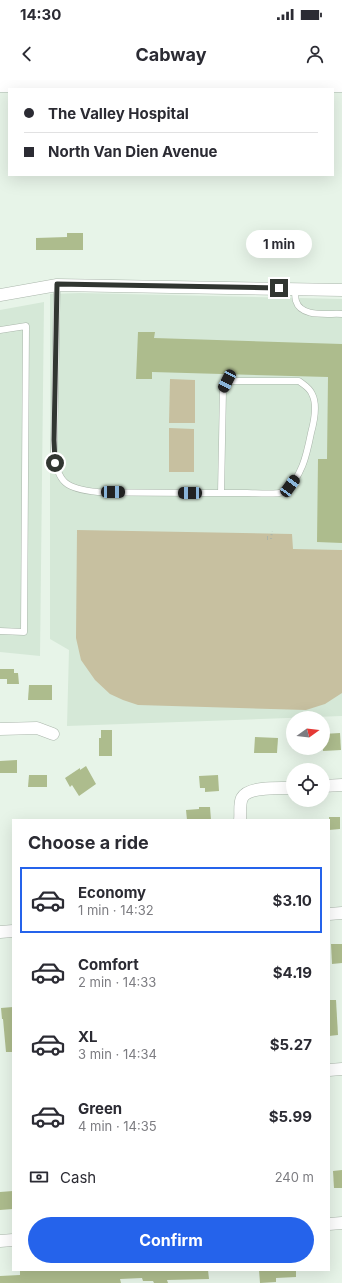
<!DOCTYPE html>
<meta charset="utf-8">
<style>
:root{--surface:#fff;--page:#f7f7f7;--text:#2b2b33;--muted:#7c7c81;--line:#e1e1e2;--accent:#2563eb}
body{margin:0;font-family:Inter,sans-serif;background:var(--page);color:var(--text);height:100vh;display:flex;flex-direction:column;font-size:15px;white-space:nowrap}
*{box-sizing:border-box;margin:0}
p{font-size:13px;color:var(--muted)}
.icon{flex:none;width:22px;height:22px;fill:none;stroke:currentColor;stroke-width:2;stroke-linecap:round;stroke-linejoin:round}
.map{position:relative;flex:1;overflow:hidden}
.drawer{position:absolute;left:12px;top:739px;width:318px;height:452px;display:flex;flex-direction:column;background:var(--surface);border-radius:0px;box-shadow:0 4px 16px #0002}
.drawer>*{flex:none}
.guide{position:absolute;left:8px;top:8px;width:326px;height:88px;border-radius:0px;box-shadow:0 4px 16px #0002;display:grid;align-content:center;height:88px;padding:0 16px;background:var(--surface)}
.needle{width:26px;rotate:75deg}
.fabs{position:absolute;left:286px;top:631px;display:grid;gap:8px}
.fabs a{display:grid;place-items:center;width:44px;height:44px;border-radius:50%;background:var(--surface);box-shadow:0 4px 16px #0002;font-size:20px}
.end{position:absolute;width:18px;height:18px;margin:-9px;border:5px solid #313631;background:#fff;box-shadow:0 0 0 2px #fff}
.from{border-radius:50%}
.bubble{position:absolute;height:28px;border-radius:14px;background:var(--surface);box-shadow:0 4px 16px #0002;font-size:13px;font-weight:700;line-height:28px;text-align:center}
.car{position:absolute;width:12px;height:24px;margin:-12px -6px;border-radius:5px;box-shadow:0 0 3px 1px #0007;background:linear-gradient(#222 24%,#8ab4d8 0 40%,#222 0 76%,#8ab4d8 0 86%,#222 0)}
.guide b{display:flex;align-items:center;gap:14px;height:38px;font-size:15px}
.guide b+b{border-top:1px solid var(--line)}
.guide i{width:10px;height:10px;background:var(--text)}
ul{padding:0;list-style:none}
li{display:flex;align-items:center;gap:12px;height:66px;margin:0 8px 6px;padding:0 8px;border:2px solid transparent;border-radius:0px}
li div{flex:1}
li b{display:block;font-size:15px}
li em{font-style:normal;font-weight:700}
li.active{border-color:var(--accent)}
li>.icon{width:36px;height:36px;stroke-width:1.5}
h2{padding:0 16px;font-size:18px;line-height:48px}
.pay{display:flex;align-items:center;gap:10px;height:44px;padding:0 16px;font-size:15px}
.pay p{margin-inline-start:auto}
.primary-button{display:flex;gap:8px;margin-top:auto;padding:8px 16px}
.primary-button a{flex:1;height:46px;border-radius:24px;background:var(--accent);color:#fff;font-size:16px;font-weight:700;line-height:46px;text-align:center}
.status{display:flex;justify-content:space-between;align-items:center;height:28px;padding:0 20px;background:var(--surface);direction:ltr}
.status svg{height:11px;fill:currentColor}
header{display:flex;justify-content:space-between;align-items:center;height:52px;padding:0 16px;background:var(--surface);font-size:18px;font-weight:700}
.map>svg:first-child{display:block}
</style>
<div class="status"><b>14:30</b><svg viewBox="0 0 49 12"><path d="M0 12V9h3v3zM5 12V6h3v6zM10 12V3h3v9zM15 12V0h3v12zM26 1h20v11H26zM47 4h2v5h-2z"/></svg></div>
<header><svg class="icon" aria-label="back" viewBox="0 0 24 24"><path d="M15 5l-7 7 7 7"/></svg>Cabway<svg class="icon" aria-label="person" viewBox="0 0 24 24"><circle cx="12" cy="8" r="4"/><path d="M4 21q1-7 8-7t8 7"/></svg></header>
<div class="map">
<svg width="342" height="1203" viewBox="0 0 342 1203">
<rect width="100%" height="100%" fill="#e7f4e8"/>
<g fill="#d5e8d7">
<polygon points="80,213 342,219 342,636 67,646 69,570 50,559 50,214"/>
<polygon points="44,222 40,576 0,572 0,230"/>
</g>
<g fill="#c7c0a0">
<polygon points="170,299 195,300 195,343 169,343"/>
<polygon points="169,348 194,349 194,392 169,392"/>
<polygon points="77,450 292,454 293,469 342,470 342,613 325,624 306,630 138,625 123,620 110,614 95,600 81,580 76,558"/>
</g>
<g fill="#adbc8d">
<polygon points="67,153 83,153 83,170 36,170 36,158 67,157"/>
<polygon points="138,252 155,252 154,258 342,264 342,463 317,462 318,379 327,379 328,297 152,292 152,299 136,299"/>
<polygon points="0,589 14,589 14,593 18,593 19,604 7,604 7,599 0,599"/>
<polygon points="29,605 52,605 52,620 28,620"/>
<polygon points="101,650 112,650 112,676 99,676 99,658 101,658"/>
<polygon points="340,653 341,670 323,671 323,654"/>
<polygon points="255,657 278,658 277,673 254,673"/>
<polygon points="17,680 17,693 0,693 0,681"/>
<polygon points="86,686 96,704 79,716 72,705 70,707 65,698 80,688 80,690"/>
<polygon points="29,695 47,695 47,707 28,707"/>
<polygon points="218,695 219,711 205,712 205,708 200,708 199,696"/>
<polygon points="199,727 210,727 211,740 187,740 186,730 199,729"/>
<polygon points="329,737 340,737 340,749 329,750"/>
<polygon points="331,864 342,864 342,883 332,884"/>
<polygon points="329,920 336,920 338,955 329,956"/>
<polygon points="13,927 13,972 6,972 3,939 2,939 1,928"/>
<polygon points="342,1090 342,1108 334,1108 333,1091"/>
<polygon points="13,1111 13,1129 0,1130 0,1112"/>
<polygon points="20,1190 208,1190 209,1199 167,1200 168,1203 154,1203 153,1201 143,1201 142,1198 120,1199 121,1203 0,1203 0,1196 20,1195"/>
<polygon points="259,1190 296,1190 296,1197 276,1198 276,1202 260,1203"/>
</g>
<g fill="none" stroke-linecap="round" stroke-linejoin="round">
<g stroke="#aab6ab" stroke-width="7">
<g id="lane">
<path d="M57,205L54,371C57,403 66,409 98,412C147,413 197,413 247,413C255,413 277,415 283,412C302,399 307,373 311,353C314,342 318,325 312,314C310,308 304,305 299,301H227L223,310L221,413"/>
<path d="M295,208C295,212 295,218 296,221C301,238 328,233 342,234"/>
<polyline points="0,250 26,246 24,552 0,551"/>
</g>
</g>
<g stroke="#aab6ab" stroke-width="13">
<g id="street">
<polyline points="0,6 342,6"/>
<polyline points="0,215 57,205 342,210"/>
<polyline points="0,649 37,648 53,654"/>
<polyline points="323,706 342,705"/>
<path d="M240,740C241,734 239,724 242,718C248,706 281,708 293,708"/>
<polyline points="329,834 342,833"/>
<polyline points="0,852 13,851"/>
<polyline points="329,990 342,989"/>
<polyline points="329,1144 342,1143"/>
<polyline points="0,1161 13,1160"/>
</g>
</g>
<g stroke="#aab4aa" stroke-width="2" stroke-dasharray="1 3" stroke-linecap="butt">
<polyline points="267,457 271,457"/>
<polyline points="267,459 271,459 272,451"/>
</g>
<use href="#lane" stroke="#fff" stroke-width="6"/>
<use href="#street" stroke="#fff" stroke-width="12"/>
</g>
<g fill="none" stroke-linecap="round" stroke-linejoin="round">
<polyline stroke="#313631" stroke-width="5" points="55,383 54,360 57,204 279,208"/>
</g>
</svg>
<div class="fabs">
<a><svg class="needle" viewBox="-14 -14 28 28"><path d="M0-13l5 13h-10z" fill="#e53935"/><path d="M0 13l5-13h-10z" fill="#7c7c81"/></svg></a>
<a><svg class="icon" aria-label="locate" viewBox="0 0 24 24"><circle cx="12" cy="12" r="6"/><path d="M12 2v4M12 18v4M2 12h4M18 12h4"/></svg></a>
</div>
<i class="end from" style="left:55px;top:383px"></i>
<i class="end" style="left:279px;top:208px"></i>
<div class="bubble" style="left:246px;top:150px;width:66px">1 min</div>
<i class="car" style="left:227px;top:301px;rotate:207deg"></i>
<i class="car" style="left:290px;top:406px;rotate:36deg"></i>
<i class="car" style="left:113px;top:412px;rotate:90deg"></i>
<i class="car" style="left:190px;top:413px;rotate:270deg"></i>
<div class="guide">
<b><i class="from"></i>The Valley Hospital</b>
<b><i></i>North Van Dien Avenue</b>
</div>
<section class="drawer">
<h2>Choose a ride</h2>
<ul>
<li class="active"><svg class="icon" aria-label="car" viewBox="0 0 24 24"><path d="M5 17H2v-5l4-1 3-4h7l3 4 3 1v5h-3M9 17h6M6 11h13"/><circle cx="7" cy="17" r="2"/><circle cx="17" cy="17" r="2"/></svg><div><b>Economy</b><p>1 min · 14:32</p></div><em>$3.10</em></li>
<li><svg class="icon" aria-label="car" viewBox="0 0 24 24"><path d="M5 17H2v-5l4-1 3-4h7l3 4 3 1v5h-3M9 17h6M6 11h13"/><circle cx="7" cy="17" r="2"/><circle cx="17" cy="17" r="2"/></svg><div><b>Comfort</b><p>2 min · 14:33</p></div><em>$4.19</em></li>
<li><svg class="icon" aria-label="car" viewBox="0 0 24 24"><path d="M5 17H2v-5l4-1 3-4h7l3 4 3 1v5h-3M9 17h6M6 11h13"/><circle cx="7" cy="17" r="2"/><circle cx="17" cy="17" r="2"/></svg><div><b>XL</b><p>3 min · 14:34</p></div><em>$5.27</em></li>
<li><svg class="icon" aria-label="car" viewBox="0 0 24 24"><path d="M5 17H2v-5l4-1 3-4h7l3 4 3 1v5h-3M9 17h6M6 11h13"/><circle cx="7" cy="17" r="2"/><circle cx="17" cy="17" r="2"/></svg><div><b>Green</b><p>4 min · 14:35</p></div><em>$5.99</em></li>
</ul>
<div class="pay"><svg class="icon" aria-label="cash" viewBox="0 0 24 24"><path d="M3 7h18v10H3z"/><circle cx="12" cy="12" r="2"/></svg>Cash<p>240 m</p></div>
<div class="primary-button"><a>Confirm</a></div>
</section>
</div>
